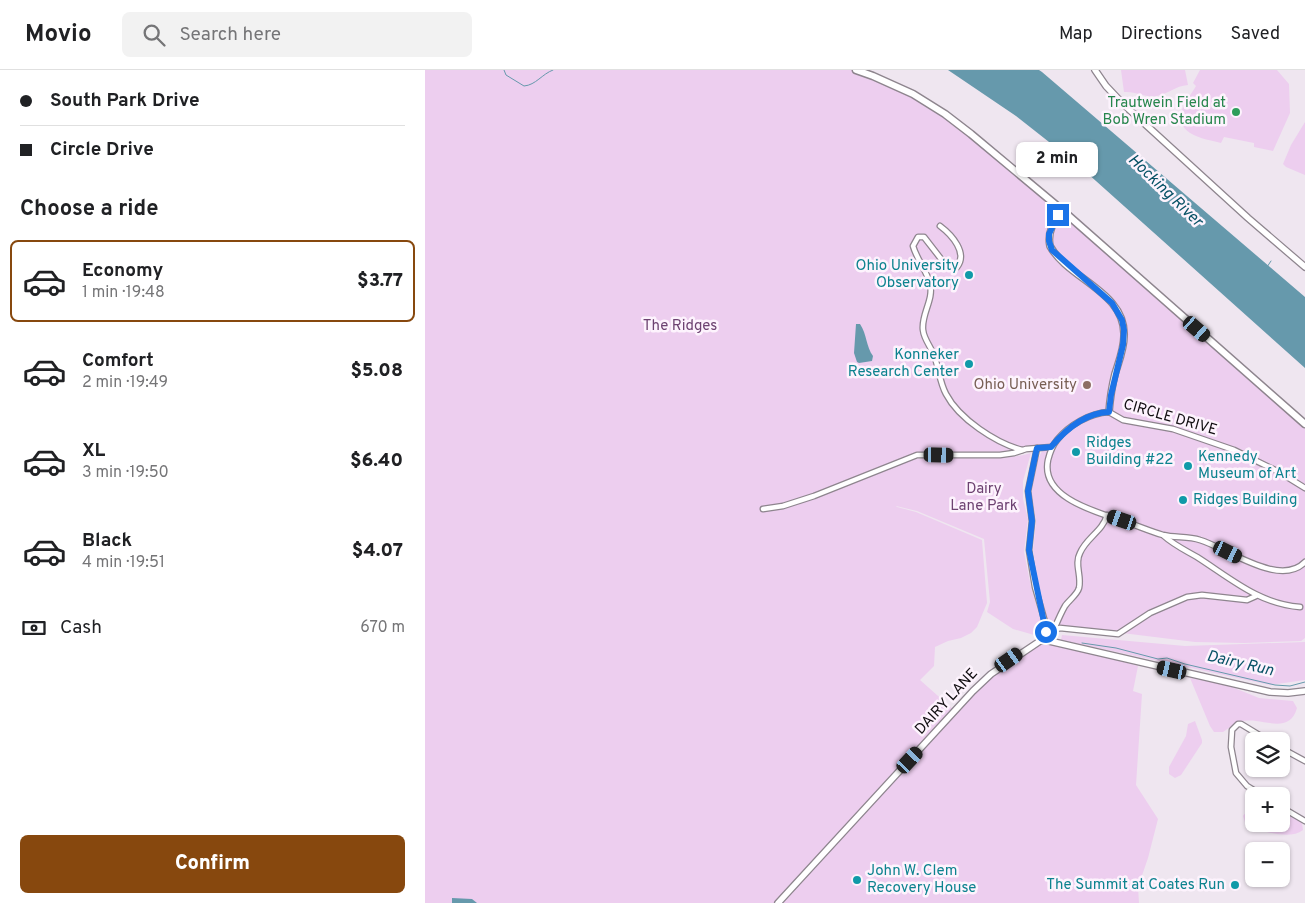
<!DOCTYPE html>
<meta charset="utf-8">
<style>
:root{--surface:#fff;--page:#f2f2f2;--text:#202124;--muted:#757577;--line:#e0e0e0;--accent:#87480e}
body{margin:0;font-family:Overpass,sans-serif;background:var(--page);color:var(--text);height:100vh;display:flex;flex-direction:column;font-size:19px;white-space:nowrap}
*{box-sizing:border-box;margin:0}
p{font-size:16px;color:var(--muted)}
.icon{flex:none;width:28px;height:28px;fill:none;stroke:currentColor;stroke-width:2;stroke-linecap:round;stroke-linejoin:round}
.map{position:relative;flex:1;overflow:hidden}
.details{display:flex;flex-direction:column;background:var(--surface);width:425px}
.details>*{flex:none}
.banner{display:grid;align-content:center;height:110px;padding:0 20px;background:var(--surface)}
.controls{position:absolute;left:820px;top:662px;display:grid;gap:10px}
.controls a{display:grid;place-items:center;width:45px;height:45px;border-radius:8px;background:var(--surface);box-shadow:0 1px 4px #0004;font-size:25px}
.end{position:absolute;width:22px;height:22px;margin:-11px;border:6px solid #1a73e8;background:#fff;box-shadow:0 0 0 2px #fff}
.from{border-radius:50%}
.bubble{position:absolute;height:35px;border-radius:8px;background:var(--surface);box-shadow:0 1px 4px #0004;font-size:16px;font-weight:800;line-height:35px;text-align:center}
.car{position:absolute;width:15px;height:30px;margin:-15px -8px;border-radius:6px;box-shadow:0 0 4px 1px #0007;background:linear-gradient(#222 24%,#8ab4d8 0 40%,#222 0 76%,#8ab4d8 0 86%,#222 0)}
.banner b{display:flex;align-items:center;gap:18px;height:48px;font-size:19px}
.banner b+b{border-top:1px solid var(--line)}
.banner i{width:12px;height:12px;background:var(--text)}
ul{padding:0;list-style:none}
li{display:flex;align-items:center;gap:15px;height:82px;margin:0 10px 8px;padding:0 10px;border:2px solid transparent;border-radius:8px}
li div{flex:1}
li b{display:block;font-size:19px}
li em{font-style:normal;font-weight:800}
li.on{border-color:var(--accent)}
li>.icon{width:45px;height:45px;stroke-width:1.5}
h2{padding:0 20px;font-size:22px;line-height:60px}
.pay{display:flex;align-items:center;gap:12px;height:55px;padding:0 20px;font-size:19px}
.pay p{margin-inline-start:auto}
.action{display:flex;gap:10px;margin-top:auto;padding:10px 20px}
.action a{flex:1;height:58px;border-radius:8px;background:var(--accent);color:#fff;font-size:20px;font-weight:800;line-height:58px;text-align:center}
header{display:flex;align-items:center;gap:30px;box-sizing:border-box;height:70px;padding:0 25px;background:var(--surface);border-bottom:1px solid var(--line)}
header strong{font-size:24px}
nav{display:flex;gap:28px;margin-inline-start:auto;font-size:18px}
.search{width:350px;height:45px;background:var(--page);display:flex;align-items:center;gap:12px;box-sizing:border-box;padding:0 18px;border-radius:8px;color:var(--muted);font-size:19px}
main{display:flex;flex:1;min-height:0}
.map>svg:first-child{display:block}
</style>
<header>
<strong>Movio</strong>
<div class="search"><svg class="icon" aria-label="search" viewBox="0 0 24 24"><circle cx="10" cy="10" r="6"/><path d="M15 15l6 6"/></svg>Search here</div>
<nav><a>Map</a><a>Directions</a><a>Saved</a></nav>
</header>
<main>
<section class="details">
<div class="banner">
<b><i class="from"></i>South Park Drive</b>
<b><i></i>Circle Drive</b>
</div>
<h2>Choose a ride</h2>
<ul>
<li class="on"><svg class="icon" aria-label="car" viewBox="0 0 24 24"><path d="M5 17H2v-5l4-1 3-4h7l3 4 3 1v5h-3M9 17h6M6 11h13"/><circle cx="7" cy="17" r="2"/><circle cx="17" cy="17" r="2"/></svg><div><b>Economy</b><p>1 min · 19:48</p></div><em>$3.77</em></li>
<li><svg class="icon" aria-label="car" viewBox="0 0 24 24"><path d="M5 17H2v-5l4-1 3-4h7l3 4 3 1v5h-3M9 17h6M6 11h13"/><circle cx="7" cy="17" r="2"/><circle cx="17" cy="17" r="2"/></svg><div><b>Comfort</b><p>2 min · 19:49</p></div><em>$5.08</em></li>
<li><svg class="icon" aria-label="car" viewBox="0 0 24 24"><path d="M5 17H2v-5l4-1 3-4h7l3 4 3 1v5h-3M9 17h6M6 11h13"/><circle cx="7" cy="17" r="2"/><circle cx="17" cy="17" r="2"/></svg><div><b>XL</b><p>3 min · 19:50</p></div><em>$6.40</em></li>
<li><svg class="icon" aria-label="car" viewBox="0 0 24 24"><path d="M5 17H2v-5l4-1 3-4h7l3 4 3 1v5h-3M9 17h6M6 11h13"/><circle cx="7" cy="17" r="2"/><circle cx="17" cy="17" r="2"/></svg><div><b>Black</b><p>4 min · 19:51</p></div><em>$4.07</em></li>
</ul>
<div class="pay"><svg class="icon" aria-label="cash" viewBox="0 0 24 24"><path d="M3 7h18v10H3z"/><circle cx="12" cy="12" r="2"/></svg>Cash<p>670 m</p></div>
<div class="action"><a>Confirm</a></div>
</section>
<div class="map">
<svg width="880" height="833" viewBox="0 0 880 833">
<rect width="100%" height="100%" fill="#efe6f0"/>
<g fill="#edceef">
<path d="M0,0H431L488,24L546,64L880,354V568L876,571L819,573L770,572L624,554L613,517L608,480L611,451L606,421L612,391L617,381L605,378L589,383L496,385L481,391C522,381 565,395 606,383L598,411V429L603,449L599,482L606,517L615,548L616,567L588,559L562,542L565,532L559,469L492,441L471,436L472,437L491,442L557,470L562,533L552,557L546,563L536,568L523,571L510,577L509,596L495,610L530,641L553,615L620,570L713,596L708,621L717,624L711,715L733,749L723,788L713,817L714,833H0Z"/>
<path d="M696,0H760L763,15C750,16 743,24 732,26C720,28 712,21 699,22Z"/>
<path d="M775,0H852L864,14L865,43L848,81L829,77V73L799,67L796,73C780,69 749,65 757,40C760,32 767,23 771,16L768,13Z"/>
<polygon points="880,52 880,105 861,97 858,94 866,75"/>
<polygon points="637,565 760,576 880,572 880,610 845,615 636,570"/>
<path d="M765,608L797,613L834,628L868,631L872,638C866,660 847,653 831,651C825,650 819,651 814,651L798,662H789L785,656Z"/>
<polygon points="770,651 777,670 777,673 756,705 750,708 744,704 744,697 761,666 763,654"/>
<path d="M829,739V754H856V740L863,742L877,753L878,760C864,771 838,760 822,758L818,746L822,741H826Z"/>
</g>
<g fill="#6699ac">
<polygon points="523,0 614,0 617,2 880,227 880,298 652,94 591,46"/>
<path d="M431,254H435C442,264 441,277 448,286L447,291L434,293L432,292L429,283Z"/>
<polygon points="27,828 47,829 52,833 27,833"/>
</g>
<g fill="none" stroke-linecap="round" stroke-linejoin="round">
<g stroke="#6699ac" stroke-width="1">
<path d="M79,0L81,5L99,16C111,15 117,4 128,0"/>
<polyline points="842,197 846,191"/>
<polyline points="657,573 691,578 733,589 742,588 760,594 850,615 865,616 880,612"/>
</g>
<g stroke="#8e858e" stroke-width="7">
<g id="minor">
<path d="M515,156C527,165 543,183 532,197L524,198L520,194L499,167H493L488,176C492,190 502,201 505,214C509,230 496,244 498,260C499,270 507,278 510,288C514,300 515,313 521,324C534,349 571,373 597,380"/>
<polyline points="612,378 603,421 607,451 604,480 610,517 620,552 620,570"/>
<path d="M880,418L854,402L809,380L748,359L698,350L684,342C665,343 644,355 632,370C627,376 625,382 623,390C615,428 672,442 698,451C711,455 724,461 738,465C750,468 763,466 775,470C802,478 855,518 880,492"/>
<polyline points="338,439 358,436 389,426 492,385 575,385 589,383 601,379 626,377"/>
<path d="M739,466C749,475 760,480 772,487C805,508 834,534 875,537"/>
<path d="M622,564L625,558L630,557C633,550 636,543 640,536C644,530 652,525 654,518C657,506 649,494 655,483C661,468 678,461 682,445"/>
<polyline points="620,570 629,560 635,558 693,564 725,543 762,527 777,525 822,530 831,526"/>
<polyline points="856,678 880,691"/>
<polyline points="838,726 822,716 811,703 806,677 807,660 813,654 816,654 844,671"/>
<polyline points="856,737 880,751"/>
</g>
</g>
<g stroke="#8e858e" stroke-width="8">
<g id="tertiary">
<polyline points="670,0 681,16 697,33 823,148 880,197"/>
<path d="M637,140C629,151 622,162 625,176C643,209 701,222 699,266C699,279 694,291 690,304C687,316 685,329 684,342"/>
<polyline points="353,833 548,621 566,604 615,571 620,570 845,622 863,623 880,621"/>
</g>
</g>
<g stroke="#8e858e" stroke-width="9">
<polyline id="secondary" points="431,0 448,6 488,24 520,44 546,64 637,140 880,354"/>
</g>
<use href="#minor" stroke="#fff" stroke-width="4.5"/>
<use href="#tertiary" stroke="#fff" stroke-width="5.5"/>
<use href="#secondary" stroke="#fff" stroke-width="6"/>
</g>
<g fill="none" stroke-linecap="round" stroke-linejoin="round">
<path stroke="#1a73e8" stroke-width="6" d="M621,562L604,480L607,451L603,421L611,382L612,378L626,377C641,359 660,343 684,342L686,325L698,275L699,260L697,250L687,233L627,180L624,171V164L633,145"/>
</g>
<circle fill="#2e9e5b" stroke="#fdf3fd" stroke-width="2" cx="811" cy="42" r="5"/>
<g fill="#0f9aa8" stroke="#fdf3fd" stroke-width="2">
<circle cx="544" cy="205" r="5"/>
<circle cx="544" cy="294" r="5"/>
<circle cx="651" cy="382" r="5"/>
<circle cx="763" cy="396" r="5"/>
<circle cx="758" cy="430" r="5"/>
<circle cx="432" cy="810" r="5"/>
<circle cx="810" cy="815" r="5"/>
</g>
<circle fill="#8d6e63" stroke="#fdf3fd" stroke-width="2" cx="662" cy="315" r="5"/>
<g text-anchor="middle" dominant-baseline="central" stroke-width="5" stroke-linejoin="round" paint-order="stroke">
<g font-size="15" fill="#27864d" stroke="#fdf3fd" text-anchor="end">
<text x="801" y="33">Trautwein Field at<tspan x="801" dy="17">Bob Wren Stadium</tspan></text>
</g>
<g font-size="15" fill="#0d838f" stroke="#fdf3fd" text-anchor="start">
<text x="534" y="196" text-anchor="end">Ohio University<tspan x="534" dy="17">Observatory</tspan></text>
<text x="534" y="285" text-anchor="end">Konneker<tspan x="534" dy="17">Research Center</tspan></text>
<text x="661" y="373">Ridges<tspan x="661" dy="17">Building #22</tspan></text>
<text x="773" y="387">Kennedy<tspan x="773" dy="17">Museum of Art</tspan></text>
<text x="768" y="430">Ridges Building</text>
<text x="442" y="801">John W. Clem<tspan x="442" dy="17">Recovery House</tspan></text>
<text x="800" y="815" text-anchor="end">The Summit at Coates Run</text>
</g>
<g font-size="15" fill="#6d4271" stroke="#fdf3fd">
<text x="255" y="256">The Ridges</text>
<text x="559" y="419">Dairy<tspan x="559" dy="17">Lane Park</tspan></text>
</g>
<g font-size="15" fill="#785e54" stroke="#fdf3fd" text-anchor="end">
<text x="652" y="315">Ohio University</text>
</g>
<g font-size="15" fill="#110e11" stroke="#fdf3fd">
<text transform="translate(745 348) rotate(16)">CIRCLE DRIVE</text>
<text transform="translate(522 632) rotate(-47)">DAIRY LANE</text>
</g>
<g font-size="16" font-style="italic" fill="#085266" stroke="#fdf3fd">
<text transform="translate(740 121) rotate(44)">Hocking River</text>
<text transform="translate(815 594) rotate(13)">Dairy Run</text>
</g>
</g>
</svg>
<div class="controls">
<a><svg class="icon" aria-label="layers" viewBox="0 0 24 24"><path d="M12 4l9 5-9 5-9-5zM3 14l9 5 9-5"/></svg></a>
<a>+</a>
<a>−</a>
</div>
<i class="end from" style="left:621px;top:562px"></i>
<i class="end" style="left:633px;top:145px"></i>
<div class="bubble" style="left:591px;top:72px;width:82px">2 min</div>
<i class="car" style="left:772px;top:259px;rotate:131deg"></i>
<i class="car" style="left:514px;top:385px;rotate:91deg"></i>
<i class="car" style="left:697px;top:450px;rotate:289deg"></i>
<i class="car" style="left:803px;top:482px;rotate:116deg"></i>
<i class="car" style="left:584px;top:590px;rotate:55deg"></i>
<i class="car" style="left:747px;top:600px;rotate:283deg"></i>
<i class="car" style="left:485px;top:690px;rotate:43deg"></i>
</div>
</main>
